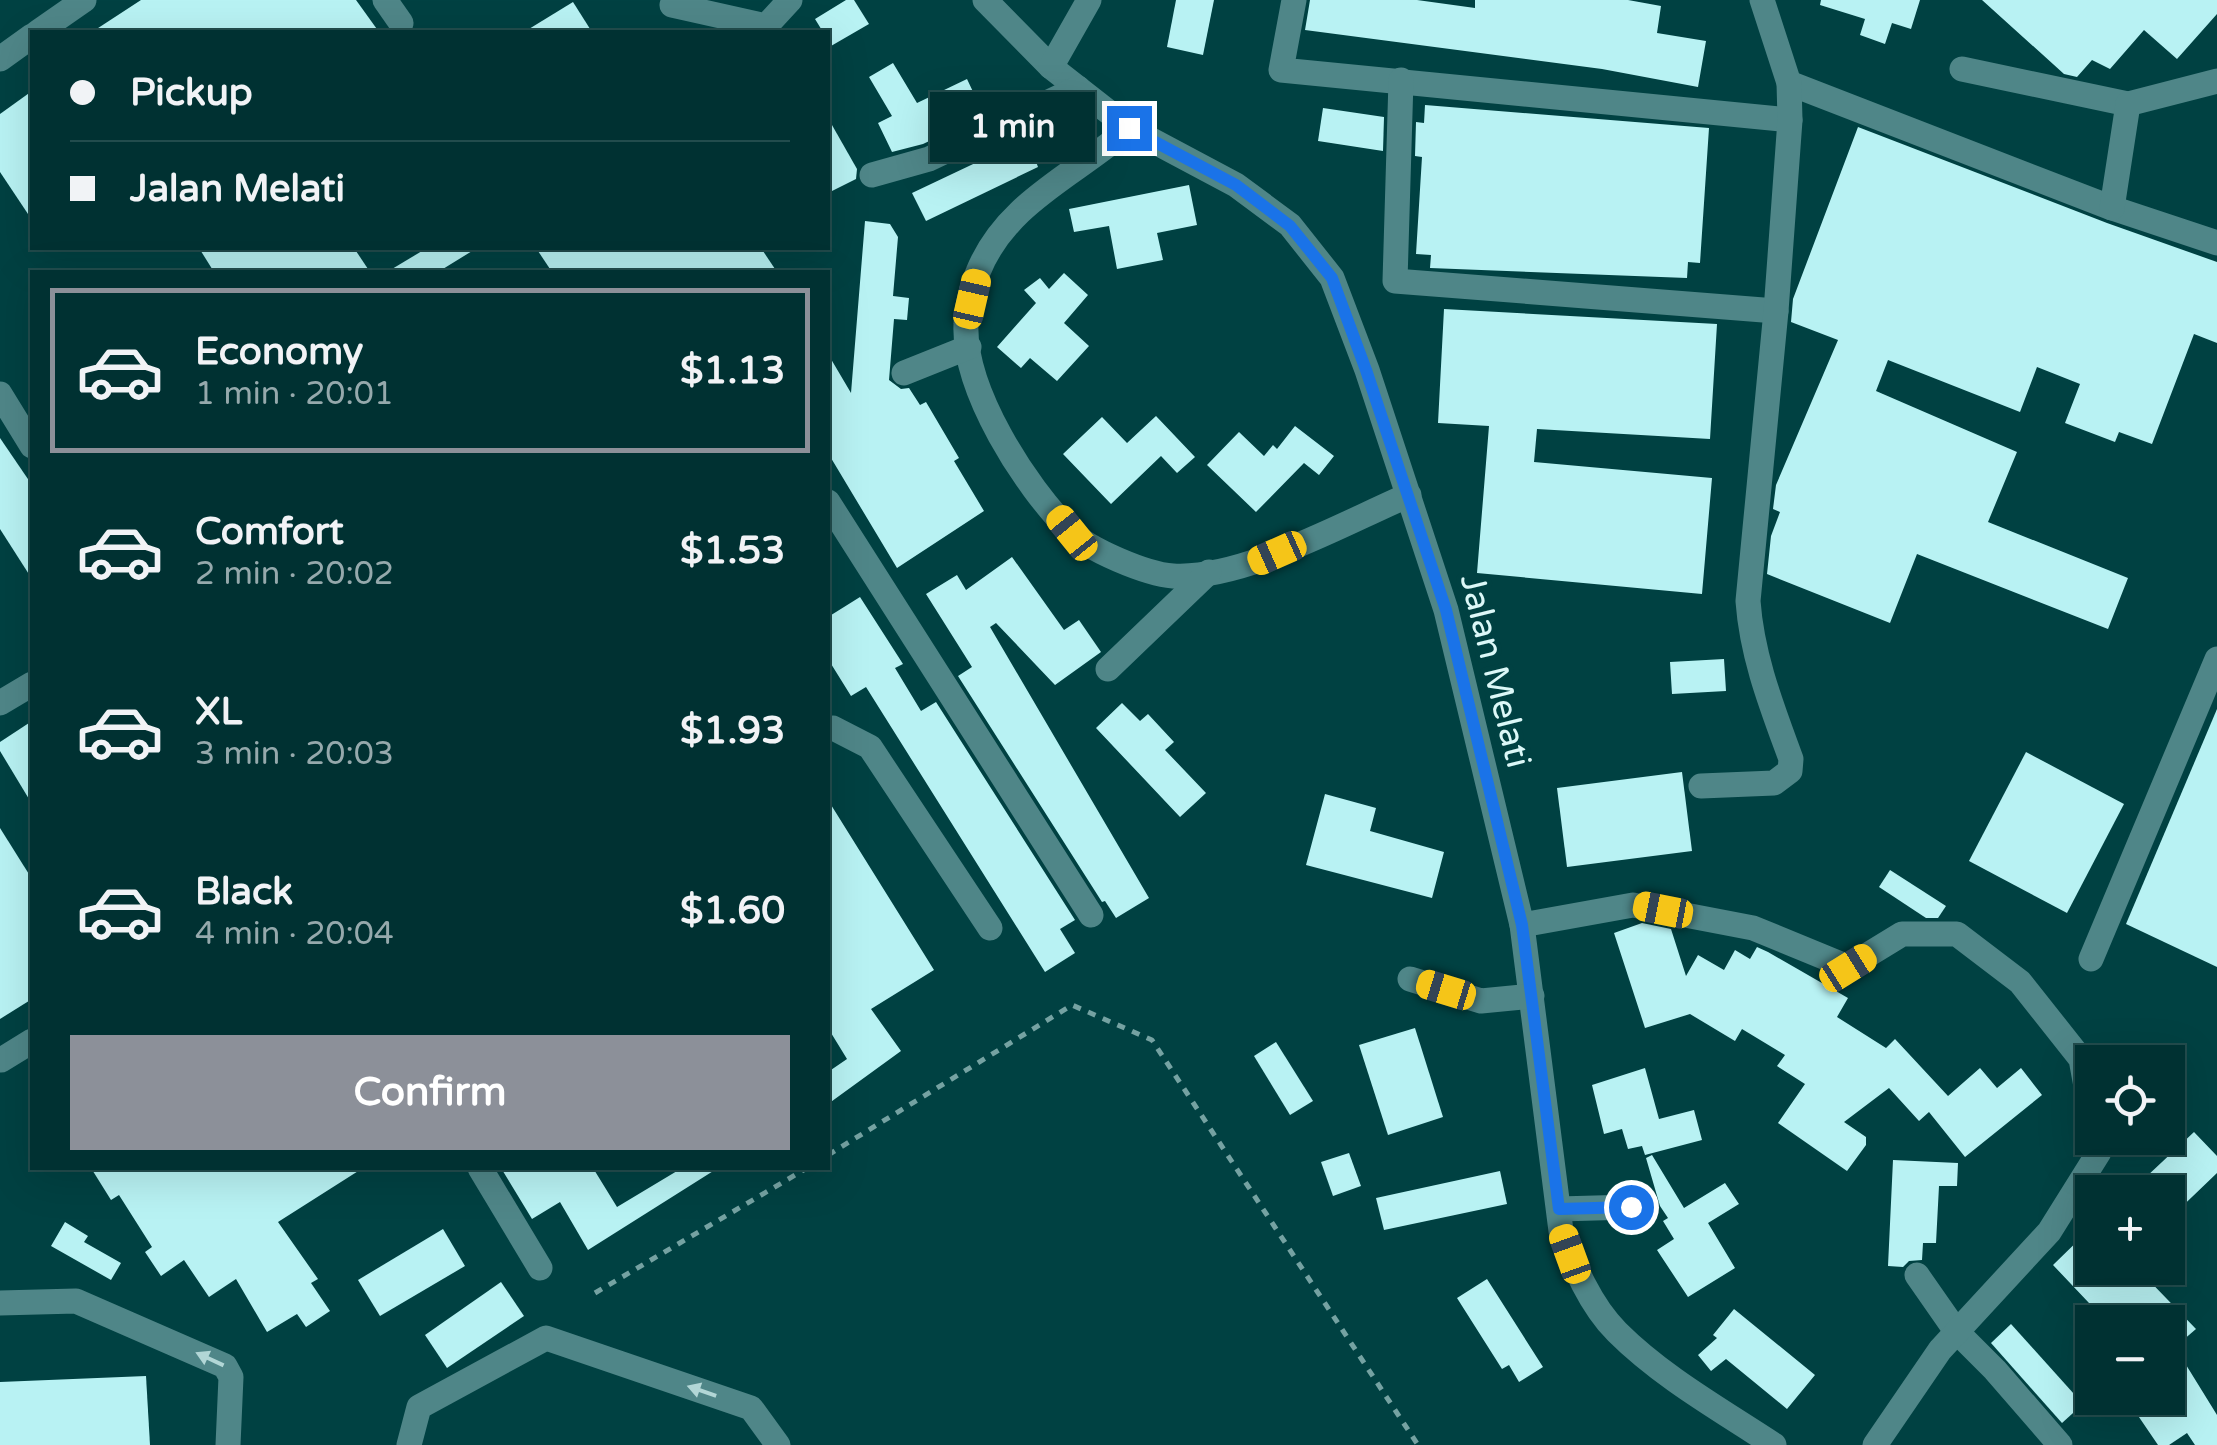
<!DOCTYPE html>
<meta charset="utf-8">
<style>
:root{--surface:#003132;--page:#0e3d3e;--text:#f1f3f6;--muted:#95a9ac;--line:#224c4d;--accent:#8c9099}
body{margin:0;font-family:"Varela Round",sans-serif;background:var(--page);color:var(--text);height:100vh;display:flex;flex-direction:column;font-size:38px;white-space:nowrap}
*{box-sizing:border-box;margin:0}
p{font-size:32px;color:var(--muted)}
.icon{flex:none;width:55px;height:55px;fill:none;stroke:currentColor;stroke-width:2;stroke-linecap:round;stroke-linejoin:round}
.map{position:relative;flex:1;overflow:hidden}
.side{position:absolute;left:30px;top:270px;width:800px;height:900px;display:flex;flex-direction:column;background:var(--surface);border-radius:0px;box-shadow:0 10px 40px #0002,0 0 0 2px var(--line)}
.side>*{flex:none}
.guide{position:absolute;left:30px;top:30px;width:800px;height:220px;border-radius:0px;box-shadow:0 10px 40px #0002,0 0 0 2px var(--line);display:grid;align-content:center;height:220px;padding:0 40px;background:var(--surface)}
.controls{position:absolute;left:2075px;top:1045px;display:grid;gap:20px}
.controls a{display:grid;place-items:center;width:110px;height:110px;border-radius:0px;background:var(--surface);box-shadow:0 10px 40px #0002,0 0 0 2px var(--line);font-size:50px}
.end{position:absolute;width:45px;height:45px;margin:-22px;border:12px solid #1a73e8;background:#fff;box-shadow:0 0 0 5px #fff}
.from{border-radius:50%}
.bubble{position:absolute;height:70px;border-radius:0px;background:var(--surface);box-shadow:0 10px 40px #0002,0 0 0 2px var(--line);font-size:32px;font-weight:800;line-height:70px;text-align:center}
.car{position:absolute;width:30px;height:60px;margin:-30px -15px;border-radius:12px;box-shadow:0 0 8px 2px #0007;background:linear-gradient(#f5c518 24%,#345 0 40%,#f5c518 0 76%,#345 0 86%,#f5c518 0)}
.guide b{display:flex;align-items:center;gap:35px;height:95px;font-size:38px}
.guide b+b{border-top:2px solid var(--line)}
.guide i{width:25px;height:25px;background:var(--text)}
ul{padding:18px 0 0;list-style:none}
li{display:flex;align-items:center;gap:30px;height:165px;margin:0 20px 15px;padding:0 20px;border:5px solid transparent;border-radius:0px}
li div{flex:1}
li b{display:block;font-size:38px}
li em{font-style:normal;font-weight:800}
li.selected{border-color:var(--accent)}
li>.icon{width:90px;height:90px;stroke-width:1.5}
.primary-button{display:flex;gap:20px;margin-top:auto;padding:20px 40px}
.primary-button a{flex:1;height:115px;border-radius:0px;background:var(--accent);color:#fff;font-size:40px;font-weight:800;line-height:115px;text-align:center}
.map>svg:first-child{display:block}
</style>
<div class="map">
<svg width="2217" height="1445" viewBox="0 0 2217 1445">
<rect width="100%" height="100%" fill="#004142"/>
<g fill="#b8f2f3">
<polygon points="141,0 356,0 379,32 92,32"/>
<polygon points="846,0 854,0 869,24 831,46 828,32 823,32 815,19"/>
<polygon points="1176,0 1214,0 1203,55 1167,47"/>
<polygon points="1310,0 1417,0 1475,8 1475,0 1628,0 1661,6 1657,33 1706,41 1698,87 1602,69 1305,30"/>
<polygon points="1821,0 1920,0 1911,29 1892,23 1885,44 1860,35 1865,19 1820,5"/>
<polygon points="1982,0 2217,0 2217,14 2177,59 2144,30 2110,69 2092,60 2077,77 2064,74"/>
<polygon points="573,2 592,32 524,32"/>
<polygon points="893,63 917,103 967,79 984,115 923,144 892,152 878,123 892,116 869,77"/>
<polygon points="32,91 32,220 0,172 0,114"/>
<polygon points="1425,105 1709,128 1700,263 1688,262 1687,278 1430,268 1431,255 1416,254 1422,157 1415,156 1416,122 1424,123"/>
<polygon points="1323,108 1384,117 1383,151 1318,141"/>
<polygon points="828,118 857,169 856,179 828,193"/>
<polygon points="1858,127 2107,223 2217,262 2217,343 2194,334 2152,444 2119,432 2115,442 2065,423 2080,384 2037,367 2020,412 1888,360 1876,391 2017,452 1988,522 2128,578 2108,629 1917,554 1890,623 1767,574 1771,536 1780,512 1773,509 1776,485 1838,340 1791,322 1793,299"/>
<polygon points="1049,128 1058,148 1035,159 1038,167 926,221 912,193"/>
<polygon points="1189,185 1197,225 1157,233 1163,260 1117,269 1109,226 1074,232 1069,209"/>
<polygon points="865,221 890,224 898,237 893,296 909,298 907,320 894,319 889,380 901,389 909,388 920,405 926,402 959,458 954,461 984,511 897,568 828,453 828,354 851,393"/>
<polygon points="199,248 354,248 370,272 214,272"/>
<polygon points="427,248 477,248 438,272 387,272"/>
<polygon points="536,248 761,248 777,272 552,272"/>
<polygon points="1064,273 1088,295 1064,323 1089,346 1057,381 1030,358 1021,368 997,347 1036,303 1024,290 1040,278 1049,289"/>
<polygon points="1444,309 1717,324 1710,439 1537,429 1534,462 1712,478 1702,594 1477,573 1489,426 1438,423"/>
<polygon points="1156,416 1195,457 1177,473 1161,456 1111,504 1063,454 1102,417 1127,443"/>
<polygon points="1295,426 1334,456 1319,475 1304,463 1256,512 1207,465 1239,432 1264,456 1273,445 1277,449"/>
<polygon points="0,438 32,485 32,579 0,529"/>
<polygon points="1012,557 1064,630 1079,620 1101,652 1055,685 996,623 990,627 1149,898 1116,918 1105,901 1102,902 958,676 972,667 926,594 957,575 966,590"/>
<polygon points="860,597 903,664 895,668 921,711 936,702 1075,920 1060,929 1075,953 1045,972 866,687 851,696 828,659 828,617"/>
<polygon points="1724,659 1726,691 1672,694 1670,662"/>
<polygon points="1122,703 1140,721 1148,714 1174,742 1165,750 1206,793 1180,817 1096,728"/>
<polygon points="2217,709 2217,967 2126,924"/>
<polygon points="32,721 32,804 0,751 0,742"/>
<polygon points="2026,752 2124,804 2067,913 1969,861"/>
<polygon points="1682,772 1692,851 1567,867 1557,788"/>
<polygon points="1325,794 1376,808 1370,831 1444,852 1432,898 1306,865"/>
<polygon points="828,800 934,970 871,1009 901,1051 828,1104 828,1072 847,1059 828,1028"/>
<polygon points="0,828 32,879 32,999 0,1019"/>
<polygon points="1890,870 1946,906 1938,918 1926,918 1879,887"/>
<polygon points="1642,923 1671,929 1686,976 1698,955 1724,970 1735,950 1750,959 1757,947 1768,952 1848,998 1837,1017 1886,1048 1895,1039 1948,1096 1980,1068 1997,1088 2021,1068 2042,1095 1965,1157 1929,1112 1919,1121 1889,1088 1844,1122 1866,1137 1866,1145 1847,1171 1778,1123 1805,1084 1777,1066 1785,1055 1742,1029 1735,1041 1690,1014 1645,1028 1614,933"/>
<polygon points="1415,1028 1443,1117 1388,1135 1359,1045"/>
<polygon points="1276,1042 1313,1101 1290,1115 1254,1056"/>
<polygon points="1645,1068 1659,1119 1694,1110 1702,1140 1645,1155 1642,1146 1628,1149 1622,1129 1604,1134 1592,1085"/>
<polygon points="2194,1132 2217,1156 2217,1173 2168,1220 2168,1192 2130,1192"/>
<polygon points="1349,1153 1361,1186 1333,1196 1321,1162"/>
<polygon points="1652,1155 1684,1208 1725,1183 1739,1204 1708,1223 1735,1268 1688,1297 1657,1250 1674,1239 1663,1221 1668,1218 1660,1206 1646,1158"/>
<polygon points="1893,1160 1958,1163 1957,1186 1939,1186 1936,1243 1923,1243 1922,1260 1909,1261 1903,1267 1888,1266"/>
<polygon points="91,1168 363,1168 278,1222 318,1279 311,1283 330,1311 306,1327 297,1314 267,1332 236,1279 209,1297 184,1260 161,1276 145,1252 152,1247 119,1195 111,1200"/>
<polygon points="501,1168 593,1168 617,1207 682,1168 718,1168 588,1250 560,1202 532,1219"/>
<polygon points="1500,1171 1507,1204 1384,1230 1376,1198"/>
<polygon points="65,1222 88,1236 84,1242 121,1263 111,1280 51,1246"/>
<polygon points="2092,1227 2092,1268 2137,1268 2196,1329 2175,1347 2217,1415 2217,1445 2195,1445 2187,1433 2169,1445 2158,1445 2126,1398 2168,1398 2168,1322 2107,1322 2053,1265"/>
<polygon points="443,1229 465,1266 380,1316 358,1280"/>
<polygon points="1487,1279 1543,1367 1519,1382 1509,1365 1502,1369 1457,1298"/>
<polygon points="501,1282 524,1316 447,1368 425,1335"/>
<polygon points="1734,1309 1815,1375 1787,1409 1726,1359 1711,1371 1698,1355 1717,1338 1713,1335"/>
<polygon points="2011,1324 2083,1404 2062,1423 1991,1343"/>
<polygon points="146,1376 150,1445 0,1445 0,1382"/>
</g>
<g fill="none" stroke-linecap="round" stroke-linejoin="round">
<g stroke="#75a2a2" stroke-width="5" stroke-dasharray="8 8" stroke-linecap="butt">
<polyline points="828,1155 1072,1005 1152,1040 1418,1445"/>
<polyline points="595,1293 807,1168"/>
</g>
<g stroke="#4f8688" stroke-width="25">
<polyline points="385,0 401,23"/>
<path d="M985,0L1051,67L1129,128L1236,185L1290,225L1332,278L1367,370L1446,610L1522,925L1561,1231C1574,1266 1590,1305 1617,1332C1662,1377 1721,1410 1774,1445"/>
<polyline points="1294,0 1281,70 1790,120"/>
<polyline points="672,5 766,26 790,0"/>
<polyline points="38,32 84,0"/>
<polyline points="0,59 32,36"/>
<polyline points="1051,67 1089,0"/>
<polyline points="1962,69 2128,104"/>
<polyline points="1401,80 1395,281 1776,311"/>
<polyline points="1789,83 2112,208 2217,243"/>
<path d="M1129,128C1076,175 1006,202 978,272C972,286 966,309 966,324C963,390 1025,486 1070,531C1089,550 1146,574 1173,576C1243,580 1344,523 1409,495"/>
<polyline points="872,175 929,159 1078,88"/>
<polyline points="2112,208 2128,104 2217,81"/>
<polyline points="904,373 969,347"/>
<polyline points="0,394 32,446"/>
<polyline points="828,502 1091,915"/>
<polyline points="1108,669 1209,572"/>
<polyline points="0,703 32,684"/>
<polyline points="828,729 833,728 870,747 990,928"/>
<path d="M1701,786L1774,783L1790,771L1791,759C1772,707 1752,657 1748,601L1776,311L1790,120L1789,83L1762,0"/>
<polyline points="1522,925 1633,905 1753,928 1848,967 1902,934 1957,934 2020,982 2081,1059 2092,1119"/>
<polyline points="2091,959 2217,659"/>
<polyline points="1410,979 1481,1001 1532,996"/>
<polyline points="1,1060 32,1041"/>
<polyline points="480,1168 540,1268"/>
<polyline points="1559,1209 1631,1207"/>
<polyline points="1917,1275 1956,1331 1995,1370 2060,1445"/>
<polyline points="0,1303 76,1301 225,1366 231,1377 228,1445"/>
<polyline points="409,1445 419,1407 546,1338 751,1408 778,1445"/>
<polyline points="1875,1445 1940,1350 2049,1232 2099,1152 2096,1138"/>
</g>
</g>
<defs><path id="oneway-solid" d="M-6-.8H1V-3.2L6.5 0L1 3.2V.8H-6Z" transform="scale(2.5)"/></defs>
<g fill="#b2d6d6">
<use href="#oneway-solid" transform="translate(210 1359) rotate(-155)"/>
<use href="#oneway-solid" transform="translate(702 1391) rotate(-161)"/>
</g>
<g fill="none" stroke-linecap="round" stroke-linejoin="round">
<polyline stroke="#1a73e8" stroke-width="12" points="1129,128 1236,185 1290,226 1332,278 1366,370 1446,610 1522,925 1559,1209 1631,1207"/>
</g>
<g text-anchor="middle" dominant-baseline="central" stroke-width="10" stroke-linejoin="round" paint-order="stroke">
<g font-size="35" fill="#dcf8f8" stroke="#004142">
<text transform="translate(1495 671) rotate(76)">Jalan Melati</text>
</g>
</g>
</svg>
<div class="controls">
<a><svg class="icon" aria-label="locate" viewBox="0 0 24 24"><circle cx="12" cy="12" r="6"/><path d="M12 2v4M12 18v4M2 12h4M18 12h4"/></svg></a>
<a>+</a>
<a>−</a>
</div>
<i class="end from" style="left:1631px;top:1207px"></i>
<i class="end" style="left:1129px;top:128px"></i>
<div class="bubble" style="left:930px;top:92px;width:165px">1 min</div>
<i class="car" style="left:972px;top:299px;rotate:13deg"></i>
<i class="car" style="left:1072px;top:533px;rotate:321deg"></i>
<i class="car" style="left:1277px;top:553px;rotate:246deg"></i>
<i class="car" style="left:1663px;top:910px;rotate:281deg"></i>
<i class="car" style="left:1848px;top:968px;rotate:58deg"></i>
<i class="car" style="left:1446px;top:990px;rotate:287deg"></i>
<i class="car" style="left:1570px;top:1254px;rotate:340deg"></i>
<div class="guide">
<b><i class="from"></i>Pickup</b>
<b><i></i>Jalan Melati</b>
</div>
<section class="side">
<ul>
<li class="selected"><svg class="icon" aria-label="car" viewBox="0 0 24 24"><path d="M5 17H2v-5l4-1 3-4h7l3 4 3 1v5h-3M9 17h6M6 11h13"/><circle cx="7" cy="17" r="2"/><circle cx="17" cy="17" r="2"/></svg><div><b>Economy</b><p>1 min · 20:01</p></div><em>$1.13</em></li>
<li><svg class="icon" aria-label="car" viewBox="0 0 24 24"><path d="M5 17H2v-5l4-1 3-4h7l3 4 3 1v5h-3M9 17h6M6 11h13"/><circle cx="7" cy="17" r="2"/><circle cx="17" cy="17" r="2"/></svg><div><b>Comfort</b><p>2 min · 20:02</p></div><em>$1.53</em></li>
<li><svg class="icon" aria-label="car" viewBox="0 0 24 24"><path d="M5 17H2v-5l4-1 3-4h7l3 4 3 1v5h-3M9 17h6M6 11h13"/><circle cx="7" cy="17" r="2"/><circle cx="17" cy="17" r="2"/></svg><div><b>XL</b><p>3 min · 20:03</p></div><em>$1.93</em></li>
<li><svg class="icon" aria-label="car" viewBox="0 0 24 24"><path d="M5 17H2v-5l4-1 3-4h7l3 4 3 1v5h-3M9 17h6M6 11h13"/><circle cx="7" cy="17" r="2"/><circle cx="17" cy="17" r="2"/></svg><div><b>Black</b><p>4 min · 20:04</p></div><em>$1.60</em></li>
</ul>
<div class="primary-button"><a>Confirm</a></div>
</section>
</div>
